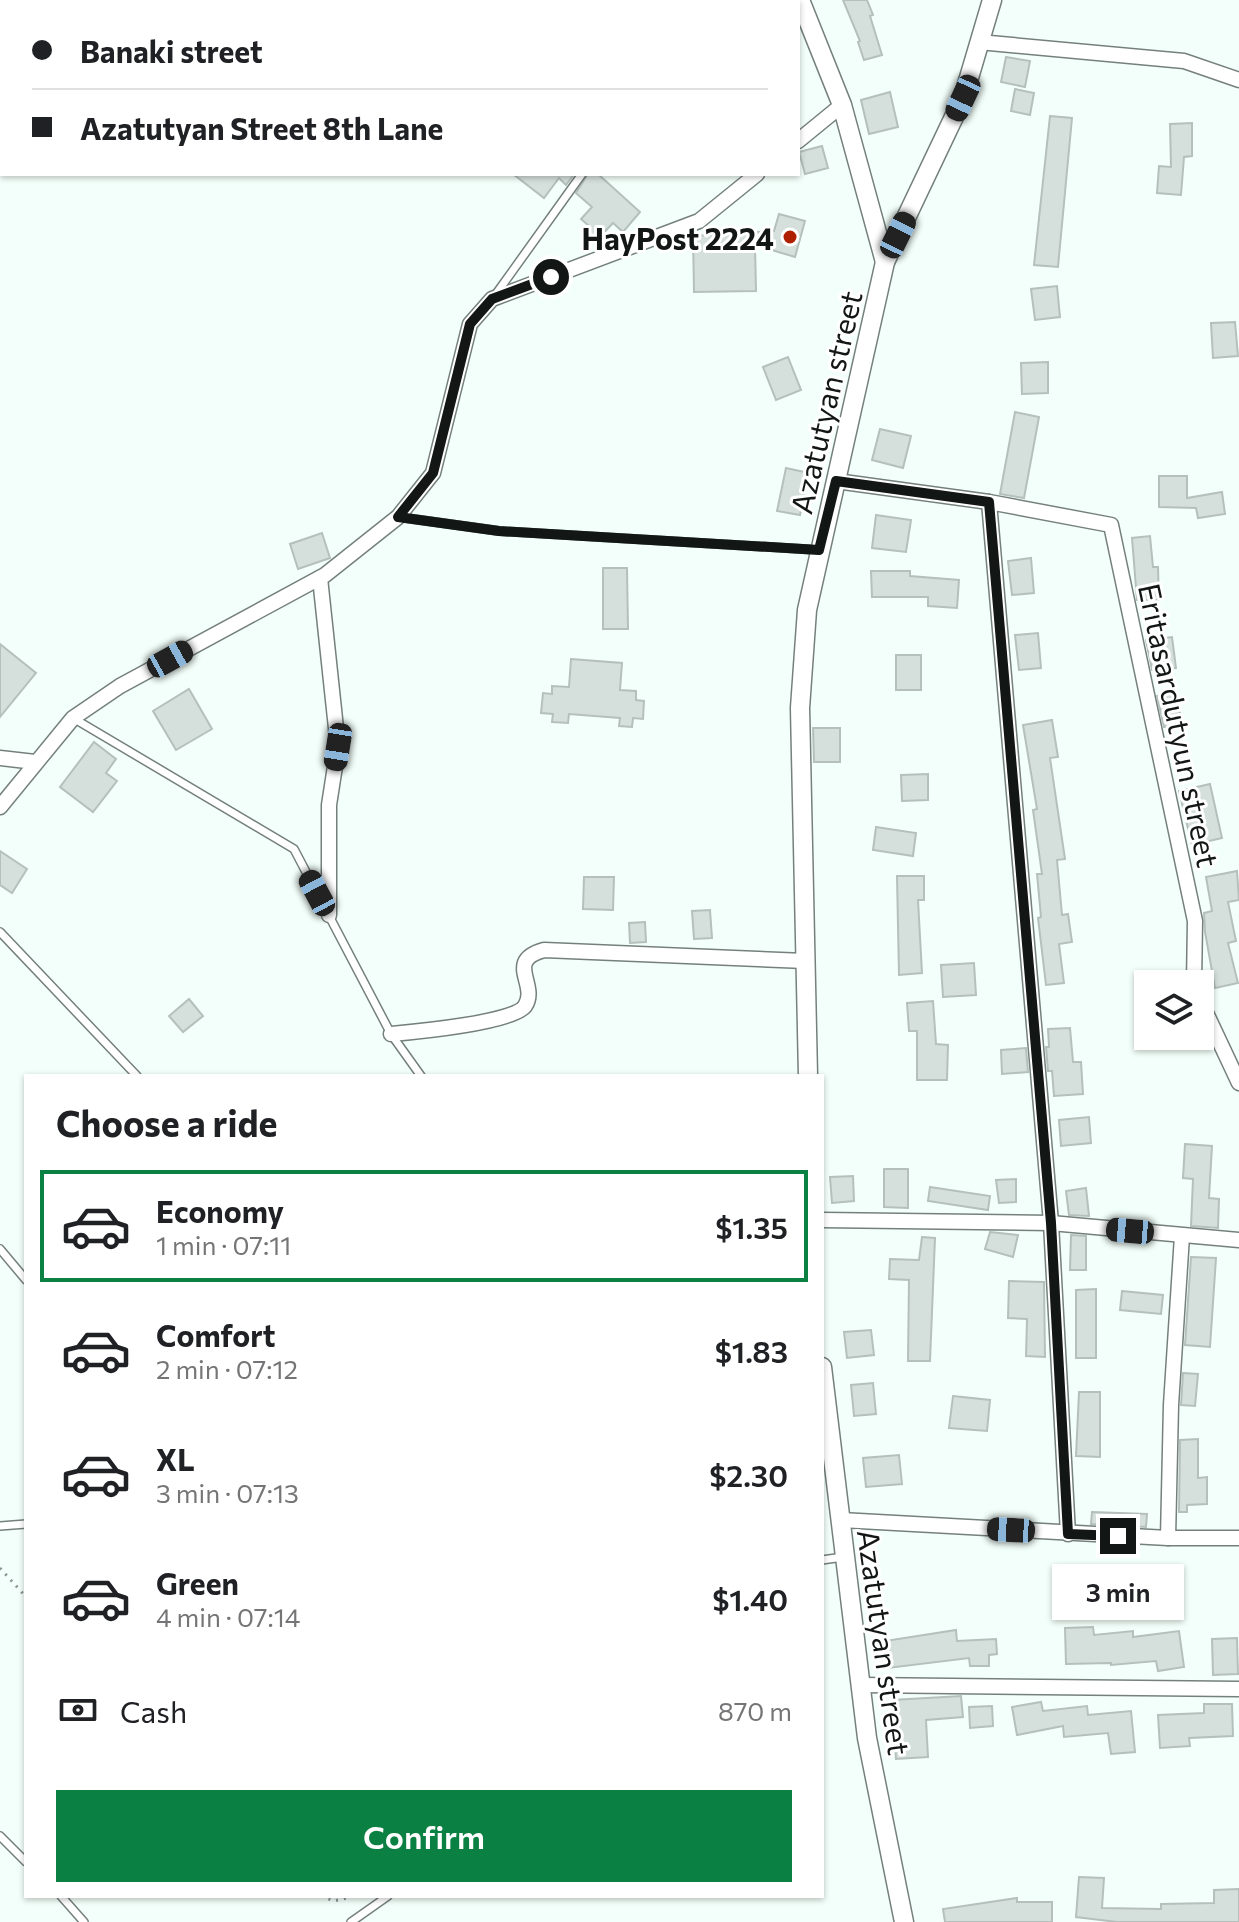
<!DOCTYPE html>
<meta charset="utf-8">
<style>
:root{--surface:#fff;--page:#f2f2f2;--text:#202124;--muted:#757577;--line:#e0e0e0;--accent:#0b8043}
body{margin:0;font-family:Commissioner,sans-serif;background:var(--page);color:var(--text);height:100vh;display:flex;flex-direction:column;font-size:30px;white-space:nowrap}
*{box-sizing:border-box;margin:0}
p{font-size:26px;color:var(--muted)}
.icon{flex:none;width:44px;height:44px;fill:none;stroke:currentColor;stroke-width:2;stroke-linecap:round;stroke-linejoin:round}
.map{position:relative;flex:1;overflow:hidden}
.sheet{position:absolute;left:24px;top:1074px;width:800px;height:824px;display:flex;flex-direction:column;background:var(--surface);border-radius:0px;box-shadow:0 2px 6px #0004}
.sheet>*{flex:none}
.hud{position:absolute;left:0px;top:0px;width:800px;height:176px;box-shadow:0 2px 6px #0004;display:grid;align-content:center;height:176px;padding:0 32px;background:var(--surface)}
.buttons{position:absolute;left:1134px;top:970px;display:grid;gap:16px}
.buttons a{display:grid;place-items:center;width:80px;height:80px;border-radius:0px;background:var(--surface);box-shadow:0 2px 6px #0004;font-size:40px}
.end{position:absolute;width:36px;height:36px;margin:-18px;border:10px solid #121615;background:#fff;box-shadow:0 0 0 4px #fff}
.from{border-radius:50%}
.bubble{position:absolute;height:56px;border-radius:0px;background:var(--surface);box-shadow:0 2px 6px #0004;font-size:26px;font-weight:600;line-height:56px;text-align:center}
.car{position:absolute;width:24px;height:48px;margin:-24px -12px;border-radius:10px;box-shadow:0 0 6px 2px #0007;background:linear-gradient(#222 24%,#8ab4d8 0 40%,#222 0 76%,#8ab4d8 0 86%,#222 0)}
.hud b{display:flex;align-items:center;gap:28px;height:76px;font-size:30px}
.hud b+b{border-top:2px solid var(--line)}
.hud i{width:20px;height:20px;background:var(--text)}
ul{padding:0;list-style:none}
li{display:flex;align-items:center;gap:24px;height:112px;margin:0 16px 12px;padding:0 16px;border:4px solid transparent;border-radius:0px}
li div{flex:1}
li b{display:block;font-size:30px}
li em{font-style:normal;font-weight:600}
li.current{border-color:var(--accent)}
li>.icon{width:72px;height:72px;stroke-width:1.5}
h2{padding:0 32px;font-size:36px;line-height:96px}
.pay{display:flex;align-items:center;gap:20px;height:88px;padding:0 32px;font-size:30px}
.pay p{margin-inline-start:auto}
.button{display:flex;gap:16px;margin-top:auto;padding:16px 32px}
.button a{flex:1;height:92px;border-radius:0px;background:var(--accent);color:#fff;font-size:32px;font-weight:600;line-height:92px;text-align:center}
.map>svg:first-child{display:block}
</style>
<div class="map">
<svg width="1239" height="1922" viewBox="0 0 1239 1922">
<rect width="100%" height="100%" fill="#f3fffa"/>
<g fill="#d5e0dc" stroke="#b5c0bc" stroke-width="2">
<polygon points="843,0 867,0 873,15 870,16 882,55 864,60 858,42 860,41"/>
<polygon points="1006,57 1030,61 1025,87 1001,82"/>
<polygon points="1015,89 1034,93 1030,115 1011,111"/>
<polygon points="890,92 898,127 869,134 861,100"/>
<polygon points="1050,116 1072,118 1058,267 1034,265"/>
<polygon points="1192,123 1192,156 1184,157 1181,195 1157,193 1159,166 1171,167 1170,124"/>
<polygon points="822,146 828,168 805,174 799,152"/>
<polygon points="513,174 574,174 566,185 559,178 544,198"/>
<polygon points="588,174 598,174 640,212 623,232 613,223 594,243 583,233 589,226 581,219 592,207 576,193"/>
<polygon points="779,214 805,221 795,257 755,245 756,291 694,292 693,236 774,231"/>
<polygon points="1057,286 1060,317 1035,320 1031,289"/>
<polygon points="1235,322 1238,356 1213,358 1211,323"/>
<polygon points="788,357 801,390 776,400 763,367"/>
<polygon points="1048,362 1048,393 1022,394 1021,363"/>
<polygon points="1015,412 1039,417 1024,498 1000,494"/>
<polygon points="880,429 911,436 903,468 872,460"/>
<polygon points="786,468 809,473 800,515 777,511"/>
<polygon points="1159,476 1187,476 1187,498 1222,492 1225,514 1198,518 1196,508 1159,507"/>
<polygon points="876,515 911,520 906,552 872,548"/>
<polygon points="322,533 330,558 298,569 290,544"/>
<polygon points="1150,536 1153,567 1158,567 1159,600 1137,600 1132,538"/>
<polygon points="1031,558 1034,593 1012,595 1008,561"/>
<polygon points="603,568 627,568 628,629 603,629"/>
<polygon points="871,571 910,571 910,576 959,580 957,608 928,606 928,597 872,597"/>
<polygon points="1038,633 1041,668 1019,670 1015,635"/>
<polygon points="1172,637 1176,668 1152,670 1146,640"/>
<polygon points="0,644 36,673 0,717"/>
<rect x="896" y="655" width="25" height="35"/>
<polygon points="571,659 622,663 620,690 636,691 636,700 644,701 643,719 633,718 632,727 619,726 620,718 569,714 568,723 552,722 553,714 541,713 543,693 552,694 552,686 569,687"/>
<polygon points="189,689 212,729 176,750 153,711"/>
<polygon points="1176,692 1182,724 1164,727 1157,696"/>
<polygon points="1052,720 1058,757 1050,758 1065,859 1057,860 1062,915 1068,914 1072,942 1059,944 1064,983 1046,985 1038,918 1041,917 1037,874 1042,874 1033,810 1037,809 1023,725"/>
<polygon points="813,728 840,728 840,762 814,762"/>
<polygon points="94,742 116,759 106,773 117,781 93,812 60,787"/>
<polygon points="928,774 928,800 902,801 901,775"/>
<polygon points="1210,784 1222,838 1192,845 1179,791"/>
<polygon points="876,827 916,833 913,856 873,850"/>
<polygon points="0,851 27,869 12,893 0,885"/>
<polygon points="1237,871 1239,900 1228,902 1236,941 1228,943 1238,983 1215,988 1205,932 1204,913 1212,911 1206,877"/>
<polygon points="897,876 924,876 924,900 918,900 922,973 899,975"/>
<polygon points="584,877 614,877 613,910 583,909"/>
<polygon points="710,910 712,938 694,939 692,911"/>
<polygon points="645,922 646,942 630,943 629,923"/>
<polygon points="974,963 976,995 943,997 941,965"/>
<polygon points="189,999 203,1016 183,1032 169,1016"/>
<polygon points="933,1001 936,1044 948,1045 947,1080 917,1080 917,1031 909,1031 907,1003"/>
<polygon points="1070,1028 1073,1062 1081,1062 1083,1094 1054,1096 1052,1071 1048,1071 1046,1047 1049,1047 1048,1029"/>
<polygon points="1026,1048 1028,1072 1002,1074 1001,1050"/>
<polygon points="1089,1117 1091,1143 1061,1146 1059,1120"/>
<polygon points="1185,1144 1212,1146 1209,1198 1219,1199 1218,1228 1191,1226 1193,1179 1183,1178"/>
<polygon points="884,1169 908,1169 908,1208 884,1207"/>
<polygon points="853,1176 854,1201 832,1203 830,1177"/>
<polygon points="1016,1179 1016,1202 999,1203 996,1180"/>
<polygon points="930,1187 990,1196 988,1210 928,1201"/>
<polygon points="1086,1188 1089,1216 1069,1215 1066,1191"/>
<polygon points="990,1232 1018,1235 1013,1257 985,1249"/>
<polygon points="1071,1235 1086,1236 1086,1270 1070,1270"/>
<polygon points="922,1237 935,1238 930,1361 908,1361 909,1280 889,1279 890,1259 919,1260"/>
<polygon points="1191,1257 1216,1258 1210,1347 1185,1345"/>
<polygon points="1009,1281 1044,1282 1045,1357 1026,1356 1027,1319 1008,1318"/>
<polygon points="1096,1289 1096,1358 1076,1358 1076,1290"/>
<polygon points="1122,1291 1163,1295 1161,1314 1120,1310"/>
<polygon points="871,1330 874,1355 847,1358 844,1332"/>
<polygon points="1183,1373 1198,1374 1195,1406 1181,1405"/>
<polygon points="873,1383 876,1414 854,1416 851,1385"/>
<polygon points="1079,1392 1100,1392 1100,1457 1076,1456"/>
<polygon points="953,1396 990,1400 987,1431 949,1428"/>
<polygon points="1198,1439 1198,1478 1207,1477 1207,1504 1187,1505 1187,1512 1179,1512 1180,1440"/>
<polygon points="899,1455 902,1484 866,1487 863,1458"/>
<polygon points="1092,1512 1147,1514 1146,1527 1091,1524"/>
<polygon points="1093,1627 1094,1635 1133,1631 1133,1637 1179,1631 1184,1667 1158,1671 1156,1661 1111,1665 1111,1663 1066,1664 1065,1628"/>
<polygon points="956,1630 957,1641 996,1639 997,1654 989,1655 989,1666 970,1666 969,1658 888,1668 885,1641"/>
<polygon points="1237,1638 1238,1674 1213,1675 1212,1639"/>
<polygon points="961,1696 963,1717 926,1720 928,1757 896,1759 892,1700"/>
<polygon points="1041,1702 1043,1711 1087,1706 1088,1715 1131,1711 1135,1752 1111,1754 1108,1733 1064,1737 1063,1726 1017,1735 1012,1707"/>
<polygon points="1204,1704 1232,1704 1233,1736 1189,1738 1190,1746 1160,1748 1158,1715 1204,1713"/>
<polygon points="992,1706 993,1726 970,1728 969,1707"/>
<polygon points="1079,1877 1104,1878 1102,1908 1161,1909 1161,1904 1214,1903 1214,1890 1239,1889 1239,1922 1117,1922 1076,1917"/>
<polygon points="1017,1898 1017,1902 1052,1902 1052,1922 945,1922 943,1909"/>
</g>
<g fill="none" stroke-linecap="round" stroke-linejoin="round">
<g stroke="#75807c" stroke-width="10">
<g id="service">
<polyline points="768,2 771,0"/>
<polyline points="496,294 582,174"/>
<polyline points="399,517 499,531 819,550"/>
<polyline points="73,718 294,849 391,1034 421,1076"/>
<polyline points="0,932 137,1076"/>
<polyline points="0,1249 26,1280"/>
<polyline points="0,1526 26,1524"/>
<polyline points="822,1560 843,1557"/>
<polyline points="0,1836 26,1862"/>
<polyline points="61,1896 84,1922"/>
<polyline points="351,1922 388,1896"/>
</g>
</g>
<g stroke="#75807c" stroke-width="17">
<g id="minor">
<polyline points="979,42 1184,61 1239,80"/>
<polyline points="798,141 842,105"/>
<polyline points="836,481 989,502 1111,525 1195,921 1194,984"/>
<polyline points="989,502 1051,1223 1068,1534"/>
<polyline points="320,578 338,747 329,805 329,915"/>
<polyline points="0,758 35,762"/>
<polyline points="0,807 73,718 120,686 325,575 398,517 433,473 470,324 492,299 699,221 757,174"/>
<polyline points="1200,1000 1239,1083"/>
<path d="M391,1034C413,1032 514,1023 525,1006C539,985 504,961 544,950L805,961"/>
<polyline points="822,1220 1051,1223 1239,1240"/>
<polyline points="841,1520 1168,1538 1239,1538"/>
<polyline points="1168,1538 1171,1405 1182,1236"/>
<polyline points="861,1685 1239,1689"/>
</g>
</g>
<g stroke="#75807c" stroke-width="21">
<g id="tertiary">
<polyline points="800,0 842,105 885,262"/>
<polyline points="808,1076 800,708 807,610 885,262 963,98 992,0"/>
<polyline points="822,1367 867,1738 904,1922"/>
</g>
</g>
<g stroke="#8c9491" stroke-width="3" stroke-dasharray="2 6" stroke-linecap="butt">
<polyline points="0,1568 26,1597"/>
<polyline points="321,1896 334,1901 355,1896"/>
</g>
<use href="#service" stroke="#fff" stroke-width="7"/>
<use href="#minor" stroke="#fff" stroke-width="14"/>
<use href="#tertiary" stroke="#fff" stroke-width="18"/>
</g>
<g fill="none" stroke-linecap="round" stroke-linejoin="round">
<polyline stroke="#121615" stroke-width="10" points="551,277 492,299 470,324 433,473 398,517 499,531 819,550 836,481 989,502 1051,1223 1068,1534 1118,1536"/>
</g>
<circle fill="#ae2000" stroke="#fff" stroke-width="3" cx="790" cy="237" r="8"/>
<g text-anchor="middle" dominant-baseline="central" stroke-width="6" stroke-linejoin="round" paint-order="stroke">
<g font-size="30" font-weight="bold" fill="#121615" stroke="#fff" text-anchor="end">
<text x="774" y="237">HayPost 2224</text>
</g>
<g font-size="30" fill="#121615" stroke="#fff">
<text transform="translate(825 402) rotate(-77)">Azatutyan street</text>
<text transform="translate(1180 725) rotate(78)">Eritasardutyun street</text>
<text transform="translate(885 1642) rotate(82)">Azatutyan street</text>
</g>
</g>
</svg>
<div class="buttons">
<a><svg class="icon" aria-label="layers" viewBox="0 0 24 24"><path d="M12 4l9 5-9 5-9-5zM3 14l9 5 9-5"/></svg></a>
</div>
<i class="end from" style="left:551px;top:277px"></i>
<i class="end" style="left:1118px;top:1536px"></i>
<div class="bubble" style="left:1052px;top:1564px;width:132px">3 min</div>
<i class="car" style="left:963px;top:98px;rotate:205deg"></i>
<i class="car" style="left:898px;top:235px;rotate:26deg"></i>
<i class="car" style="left:170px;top:659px;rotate:61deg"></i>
<i class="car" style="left:338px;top:747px;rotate:189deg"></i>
<i class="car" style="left:317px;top:893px;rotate:332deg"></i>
<i class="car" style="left:1130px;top:1231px;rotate:275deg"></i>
<i class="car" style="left:1011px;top:1530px;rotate:273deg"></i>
<div class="hud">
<b><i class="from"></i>Banaki street</b>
<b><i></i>Azatutyan Street 8th Lane</b>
</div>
<section class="sheet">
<h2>Choose a ride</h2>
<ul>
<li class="current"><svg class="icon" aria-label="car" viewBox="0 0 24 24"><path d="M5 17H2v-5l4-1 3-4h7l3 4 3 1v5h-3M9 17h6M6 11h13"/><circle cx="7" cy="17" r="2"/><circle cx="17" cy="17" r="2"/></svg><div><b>Economy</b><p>1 min · 07:11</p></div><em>$1.35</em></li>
<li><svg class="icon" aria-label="car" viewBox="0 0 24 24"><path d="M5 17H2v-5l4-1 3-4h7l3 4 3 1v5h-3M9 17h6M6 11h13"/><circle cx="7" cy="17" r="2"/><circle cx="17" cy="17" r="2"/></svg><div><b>Comfort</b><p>2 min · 07:12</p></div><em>$1.83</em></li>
<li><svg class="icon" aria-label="car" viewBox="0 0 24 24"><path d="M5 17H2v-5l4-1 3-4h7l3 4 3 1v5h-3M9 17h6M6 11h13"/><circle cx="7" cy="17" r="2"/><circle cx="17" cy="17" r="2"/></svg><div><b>XL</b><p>3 min · 07:13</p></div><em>$2.30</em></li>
<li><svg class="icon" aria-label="car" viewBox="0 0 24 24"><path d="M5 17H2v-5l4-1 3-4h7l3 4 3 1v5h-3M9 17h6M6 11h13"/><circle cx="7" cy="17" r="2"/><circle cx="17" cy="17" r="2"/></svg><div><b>Green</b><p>4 min · 07:14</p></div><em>$1.40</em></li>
</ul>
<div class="pay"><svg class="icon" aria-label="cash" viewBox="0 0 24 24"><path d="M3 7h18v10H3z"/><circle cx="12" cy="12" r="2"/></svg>Cash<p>870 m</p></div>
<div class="button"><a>Confirm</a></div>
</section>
</div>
